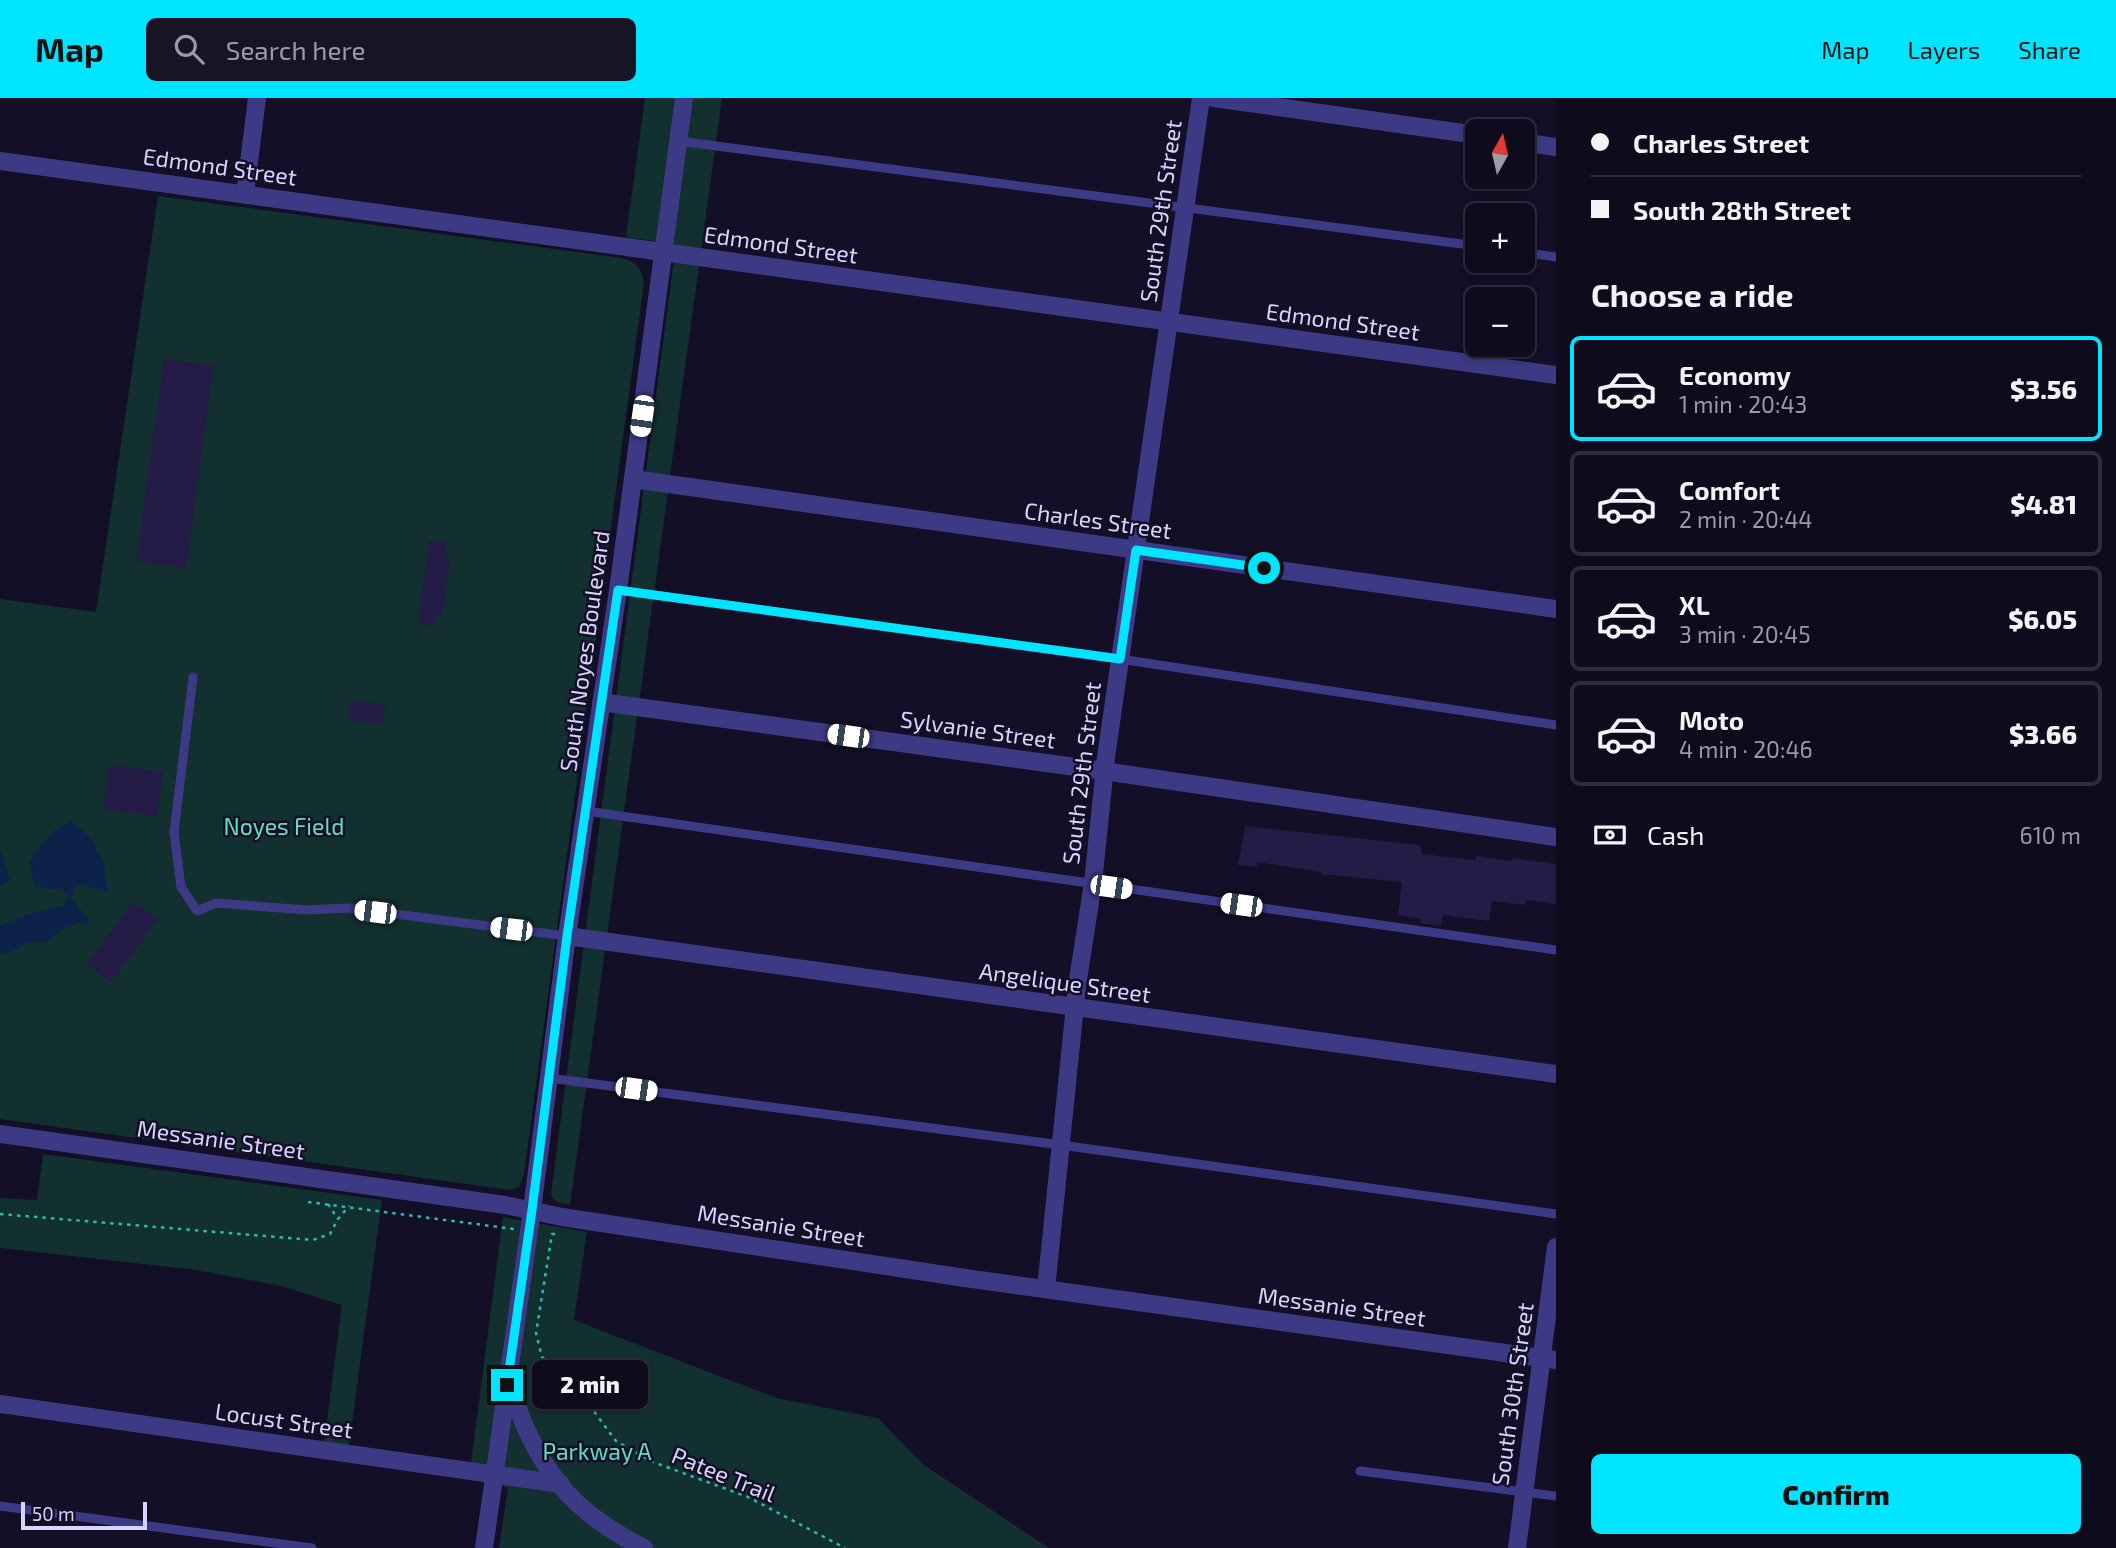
<!DOCTYPE html>
<meta charset="utf-8">
<style>
:root{--surface:#0e0b1c;--page:#171425;--text:#f1f3f6;--muted:#9b9ba3;--line:#2e2b3b;--accent:#00e5ff}
body{margin:0;font-family:"Exo 2",sans-serif;background:var(--page);color:var(--text);height:100vh;display:flex;flex-direction:column;font-size:26px;white-space:nowrap}
*{box-sizing:border-box;margin:0}
p{font-size:23px;color:var(--muted)}
.icon{flex:none;width:38px;height:38px;fill:none;stroke:currentColor;stroke-width:2;stroke-linecap:round;stroke-linejoin:round}
.map{position:relative;flex:1;overflow:hidden}
.side{display:flex;flex-direction:column;background:var(--surface);width:560px}
.side>*{flex:none}
.guide{display:grid;align-content:center;height:154px;padding:0 35px;background:var(--surface)}
.needle{width:46px;rotate:8deg}
.buttons{position:absolute;left:1465px;top:21px;display:grid;gap:14px}
.buttons a{display:grid;place-items:center;width:70px;height:70px;border-radius:10px;background:var(--surface);box-shadow:0 4px 10px #0003,0 0 0 2px var(--line);font-size:35px}
.scale{position:absolute;left:21px;bottom:18px;width:126px;box-sizing:border-box;padding-left:7px;border:4px solid #d9d4ff;border-top:0;font-size:19px;line-height:24px;white-space:nowrap;color:#d9d4ff;-webkit-text-stroke:5px #130f26;paint-order:stroke}
.end{position:absolute;width:32px;height:32px;margin:-16px;border:9px solid #00e5ff;background:#111;box-shadow:0 0 0 4px #111}
.from{border-radius:50%}
.bubble{position:absolute;height:49px;border-radius:10px;background:var(--surface);box-shadow:0 4px 10px #0003,0 0 0 2px var(--line);font-size:23px;font-weight:800;line-height:49px;text-align:center}
.car{position:absolute;width:21px;height:42px;margin:-21px -10px;border-radius:9px;box-shadow:0 0 5px 2px #0007;background:linear-gradient(#fff 24%,#345 0 40%,#fff 0 76%,#345 0 86%,#fff 0)}
.guide b{display:flex;align-items:center;gap:24px;height:66px;font-size:26px}
.guide b+b{border-top:2px solid var(--line)}
.guide i{width:18px;height:18px;background:var(--text)}
ul{padding:0;list-style:none}
li{display:flex;align-items:center;gap:21px;height:105px;margin:0 14px 10px;padding:0 21px;border:4px solid var(--line);border-radius:10px}
li div{flex:1}
li b{display:block;font-size:26px}
li em{font-style:normal;font-weight:800}
li.selected{border-color:var(--accent)}
li>.icon{width:63px;height:63px;stroke-width:1.5}
h2{padding:0 35px;font-size:32px;line-height:84px}
.pay{display:flex;align-items:center;gap:18px;height:77px;padding:0 35px;font-size:26px}
.pay p{margin-inline-start:auto}
.primary-button{display:flex;gap:14px;margin-top:auto;padding:14px 35px}
.primary-button a{flex:1;height:80px;border-radius:10px;background:var(--accent);color:#111;font-size:28px;font-weight:800;line-height:80px;text-align:center}
header{display:flex;align-items:center;gap:42px;box-sizing:border-box;height:98px;padding:0 35px;background:var(--accent);color:#111}
header strong{font-size:33px}
nav{display:flex;gap:38px;margin-inline-start:auto;font-size:24px}
.search{width:490px;height:63px;background:var(--page);display:flex;align-items:center;gap:18px;box-sizing:border-box;padding:0 24px;border-radius:10px;color:var(--muted);font-size:26px}
main{display:flex;flex:1;min-height:0}
.map>svg:first-child{display:block}
</style>
<header>
<strong>Map</strong>
<div class="search"><svg class="icon" aria-label="search" viewBox="0 0 24 24"><circle cx="10" cy="10" r="6"/><path d="M15 15l6 6"/></svg>Search here</div>
<nav><a>Map</a><a>Layers</a><a>Share</a></nav>
</header>
<main>
<div class="map">
<svg width="1556" height="1450" viewBox="0 0 1556 1450">
<rect width="100%" height="100%" fill="#130f26"/>
<g fill="#12302f">
<path d="M645,0H722L570,1107C561,1105 555,1105 551,1096L676,146L626,139Z"/>
<path d="M158,98L621,160C636,164 641,168 644,184L524,1076L519,1089L510,1092L0,1021V501L96,514Z"/>
<polygon points="43,1056 382,1102 349,1347 324,1346 342,1207 281,1188 197,1172 0,1150 0,1100 37,1102"/>
<polygon points="503,1119 587,1134 574,1222 776,1300 878,1320 924,1367 1049,1450 499,1450 508,1391 471,1365"/>
</g>
<g fill="#0c2248">
<path d="M71,723C96,740 108,765 107,795L82,786L75,789L72,801L90,823L85,827L82,823L61,832L48,843L28,844L11,854L0,856V827L37,814L64,808L68,799L64,794L55,791L35,788L29,764L52,734Z"/>
<polygon points="0,751 10,782 0,788"/>
</g>
<g fill="#241b47">
<polygon points="164,261 214,267 186,470 136,463"/>
<polygon points="429,442 447,444 445,459 450,460 442,518 436,517 435,528 418,525"/>
<polygon points="350,602 385,607 382,627 347,622"/>
<polygon points="109,667 163,674 157,718 103,711"/>
<polygon points="1245,728 1420,747 1422,756 1475,762 1477,758 1511,763 1512,760 1556,766 1556,806 1526,802 1525,807 1492,803 1489,823 1443,817 1441,828 1420,825 1421,821 1398,817 1402,784 1321,776 1321,774 1257,764 1257,769 1238,767"/>
<polygon points="133,804 158,821 111,884 87,866"/>
</g>
<g fill="none" stroke-linecap="round" stroke-linejoin="round">
<g stroke="#2fb8b0" stroke-width="2.5" stroke-dasharray="3.5 5" stroke-linecap="butt">
<polyline points="308,1104 514,1131"/>
<polyline points="328,1106 338,1121"/>
<polyline points="0,1116 313,1142 330,1136 338,1121 349,1108"/>
<polyline points="555,1136 552,1136 536,1235 542,1259 578,1292 616,1343 653,1364 748,1399 845,1450"/>
</g>
<g stroke="#3d3a85" stroke-width="9">
<polyline points="678,43 1477,148"/>
<polyline points="1522,154 1556,159"/>
<polyline points="618,492 1120,561 1556,627"/>
<polyline points="193,579 174,734 181,789 197,813 216,805 307,812 348,810 567,838"/>
<polyline points="586,713 1556,852"/>
<polyline points="549,980 1061,1047 1556,1116"/>
<polyline points="1360,1373 1556,1398"/>
<polyline points="0,1408 312,1450"/>
</g>
<g stroke="#3d3a85" stroke-width="18">
<polyline points="1214,0 1477,37"/>
<polyline points="1522,44 1556,49"/>
<polyline points="245,96 257,0"/>
<polyline points="663,154 1556,277"/>
<polyline points="633,381 1556,511"/>
<polyline points="601,604 1090,671 1556,739"/>
<polyline points="567,838 1556,976"/>
<polyline points="1046,1191 1077,888 1093,785 1106,659 1201,0"/>
<polyline points="0,1306 561,1386"/>
<polyline points="1517,1450 1556,1149"/>
</g>
<g stroke="#3d3a85" stroke-width="18">
<polyline points="0,63 663,154"/>
<polyline points="0,1036 505,1107 562,1119 965,1180 1556,1262"/>
<path d="M513,1285C516,1323 548,1378 576,1404C596,1423 620,1438 644,1450"/>
<polyline points="484,1450 532,1112 567,838 618,492 684,0"/>
</g>
</g>
<g fill="none" stroke-linecap="round" stroke-linejoin="round">
<polyline stroke="#00e5ff" stroke-width="9" points="507,1287 532,1112 567,838 618,492 1120,561 1136,452 1264,470"/>
</g>
<g text-anchor="middle" dominant-baseline="central" stroke-width="5" stroke-linejoin="round" paint-order="stroke">
<g font-size="23" fill="#d9d4ff" stroke="#130f26">
<text transform="translate(220 68) rotate(8)">Edmond Street</text>
<text transform="translate(1160 113) rotate(-82)">South 29th Street</text>
<text transform="translate(781 146) rotate(8)">Edmond Street</text>
<text transform="translate(1343 223) rotate(8)">Edmond Street</text>
<text transform="translate(1098 422) rotate(8)">Charles Street</text>
<text transform="translate(584 553) rotate(-82)">South Noyes Boulevard</text>
<text transform="translate(978 631) rotate(8)">Sylvanie Street</text>
<text transform="translate(1081 675) rotate(-83)">South 29th Street</text>
<text transform="translate(1065 884) rotate(8)">Angelique Street</text>
<text transform="translate(221 1041) rotate(8)">Messanie Street</text>
<text transform="translate(781 1127) rotate(9)">Messanie Street</text>
<text transform="translate(1342 1208) rotate(8)">Messanie Street</text>
<text transform="translate(1512 1296) rotate(-82)">South 30th Street</text>
<text transform="translate(284 1322) rotate(8)">Locust Street</text>
<text transform="translate(724 1376) rotate(22)">Patee Trail</text>
</g>
<g font-size="23" fill="#5fe0c0" stroke="#130f26">
<text x="284" y="728">Noyes Field</text>
<text x="597" y="1353">Parkway A</text>
</g>
</g>
</svg>
<div class="buttons">
<a><svg class="needle" viewBox="-14 -14 28 28"><path d="M0-13l5 13h-10z" fill="#e53935"/><path d="M0 13l5-13h-10z" fill="#9b9ba3"/></svg></a>
<a>+</a>
<a>−</a>
</div>
<div class="scale">50 m</div>
<i class="end from" style="left:1264px;top:470px"></i>
<i class="end" style="left:507px;top:1287px"></i>
<div class="bubble" style="left:532px;top:1262px;width:116px">2 min</div>
<i class="car" style="left:642px;top:318px;rotate:188deg"></i>
<i class="car" style="left:848px;top:638px;rotate:278deg"></i>
<i class="car" style="left:1111px;top:789px;rotate:98deg"></i>
<i class="car" style="left:1241px;top:807px;rotate:278deg"></i>
<i class="car" style="left:375px;top:814px;rotate:277deg"></i>
<i class="car" style="left:511px;top:831px;rotate:277deg"></i>
<i class="car" style="left:636px;top:991px;rotate:98deg"></i>
</div>
<section class="side">
<div class="guide">
<b><i class="from"></i>Charles Street</b>
<b><i></i>South 28th Street</b>
</div>
<h2>Choose a ride</h2>
<ul>
<li class="selected"><svg class="icon" aria-label="car" viewBox="0 0 24 24"><path d="M5 17H2v-5l4-1 3-4h7l3 4 3 1v5h-3M9 17h6M6 11h13"/><circle cx="7" cy="17" r="2"/><circle cx="17" cy="17" r="2"/></svg><div><b>Economy</b><p>1 min · 20:43</p></div><em>$3.56</em></li>
<li><svg class="icon" aria-label="car" viewBox="0 0 24 24"><path d="M5 17H2v-5l4-1 3-4h7l3 4 3 1v5h-3M9 17h6M6 11h13"/><circle cx="7" cy="17" r="2"/><circle cx="17" cy="17" r="2"/></svg><div><b>Comfort</b><p>2 min · 20:44</p></div><em>$4.81</em></li>
<li><svg class="icon" aria-label="car" viewBox="0 0 24 24"><path d="M5 17H2v-5l4-1 3-4h7l3 4 3 1v5h-3M9 17h6M6 11h13"/><circle cx="7" cy="17" r="2"/><circle cx="17" cy="17" r="2"/></svg><div><b>XL</b><p>3 min · 20:45</p></div><em>$6.05</em></li>
<li><svg class="icon" aria-label="car" viewBox="0 0 24 24"><path d="M5 17H2v-5l4-1 3-4h7l3 4 3 1v5h-3M9 17h6M6 11h13"/><circle cx="7" cy="17" r="2"/><circle cx="17" cy="17" r="2"/></svg><div><b>Moto</b><p>4 min · 20:46</p></div><em>$3.66</em></li>
</ul>
<div class="pay"><svg class="icon" aria-label="cash" viewBox="0 0 24 24"><path d="M3 7h18v10H3z"/><circle cx="12" cy="12" r="2"/></svg>Cash<p>610 m</p></div>
<div class="primary-button"><a>Confirm</a></div>
</section>
</main>
